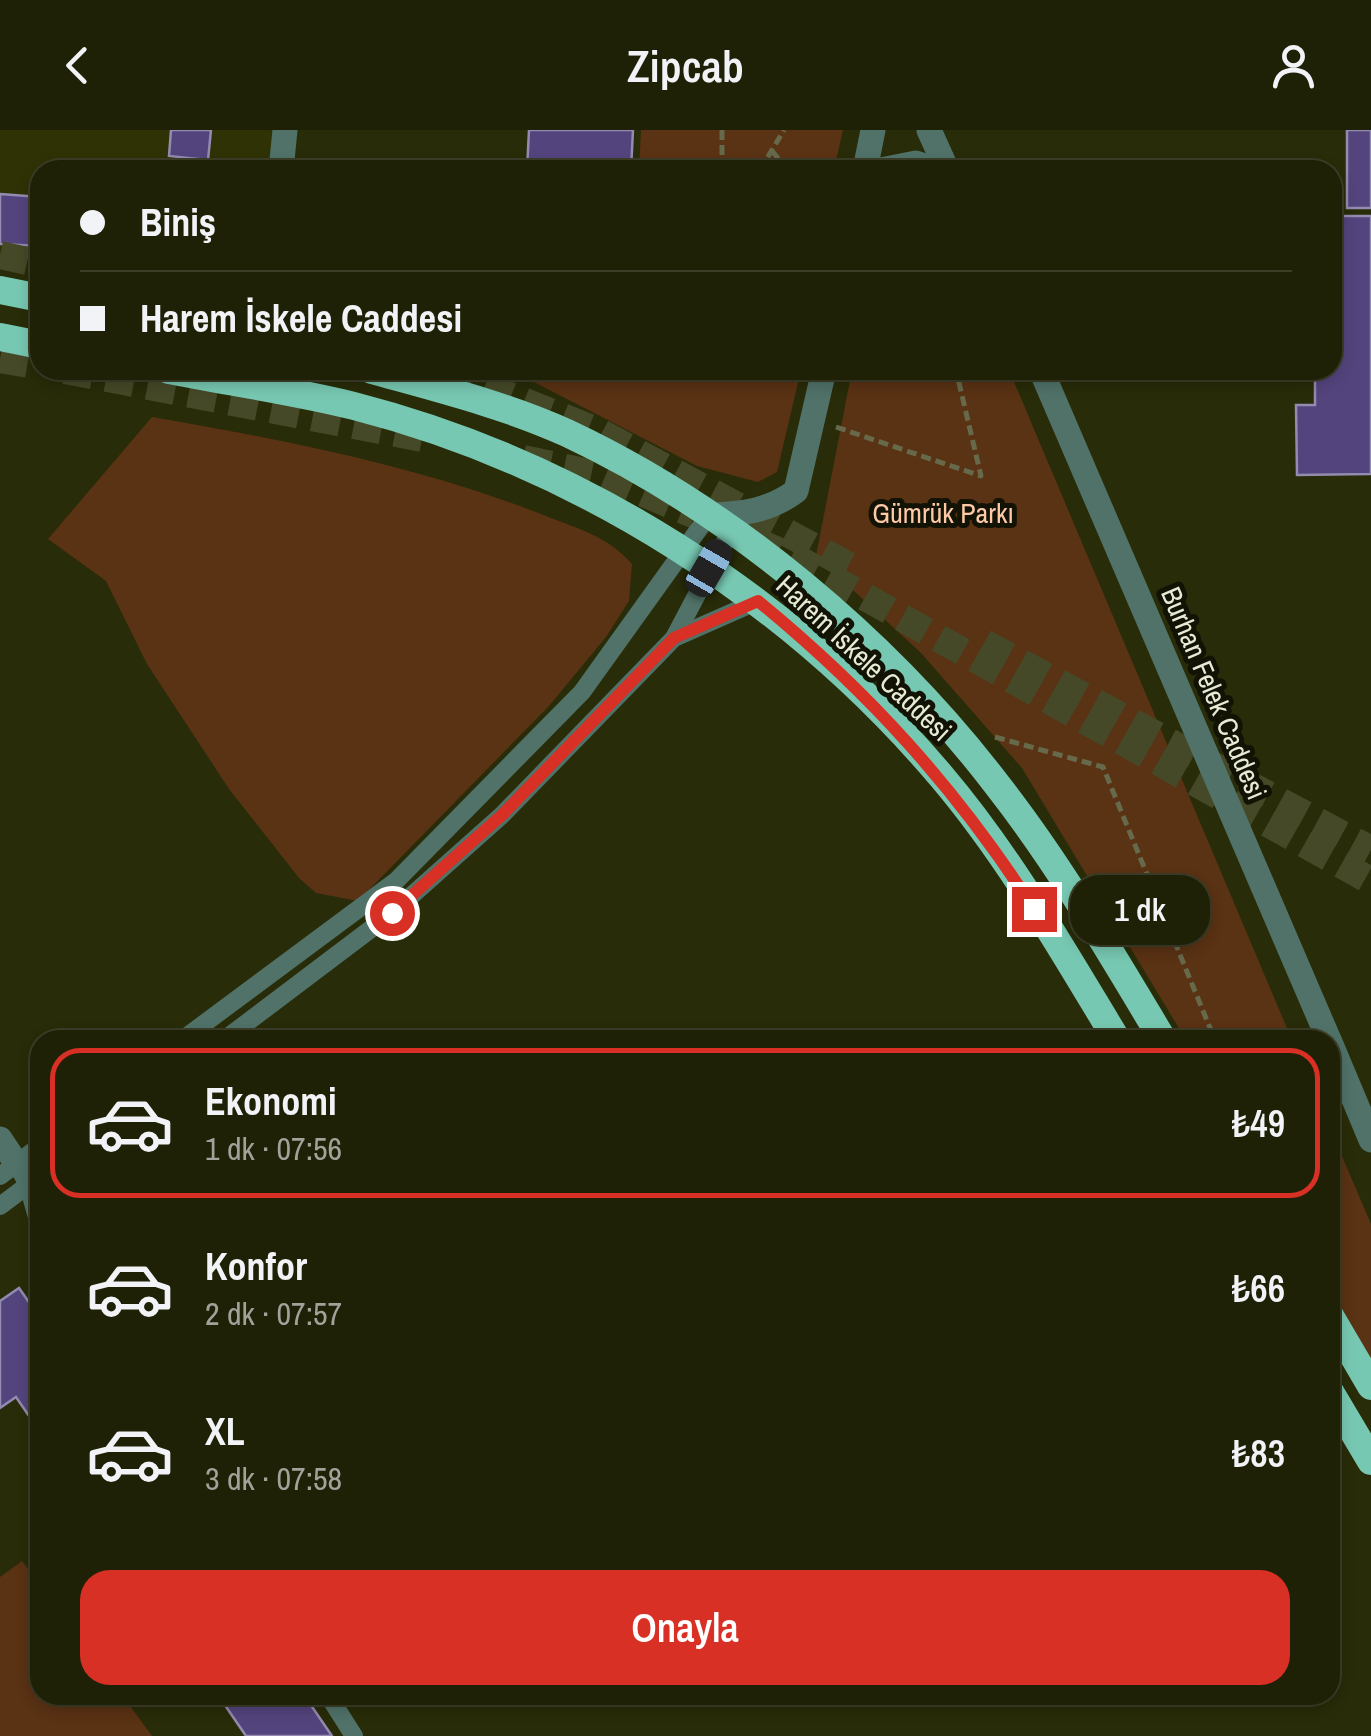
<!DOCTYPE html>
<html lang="tr">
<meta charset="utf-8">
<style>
:root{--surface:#1f2106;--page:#2c2e14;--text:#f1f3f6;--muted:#a1a39b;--line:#3c3e28;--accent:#d93025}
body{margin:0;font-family:"Archivo Narrow",sans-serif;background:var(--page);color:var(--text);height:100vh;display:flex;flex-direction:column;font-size:38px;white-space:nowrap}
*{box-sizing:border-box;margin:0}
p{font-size:32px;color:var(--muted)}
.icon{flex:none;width:55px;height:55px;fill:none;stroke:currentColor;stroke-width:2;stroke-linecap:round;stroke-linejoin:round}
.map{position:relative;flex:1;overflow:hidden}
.details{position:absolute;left:30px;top:900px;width:1310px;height:675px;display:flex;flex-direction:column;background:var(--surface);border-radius:30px;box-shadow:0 5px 15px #0003,0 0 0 2px var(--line)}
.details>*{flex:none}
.banner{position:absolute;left:30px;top:30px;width:1312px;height:220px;border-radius:30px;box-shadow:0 5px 15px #0003,0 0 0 2px var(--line);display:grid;align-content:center;height:220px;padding:0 50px;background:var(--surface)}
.end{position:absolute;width:45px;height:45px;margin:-22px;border:12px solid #d93025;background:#fff;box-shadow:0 0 0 5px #fff}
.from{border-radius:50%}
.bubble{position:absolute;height:70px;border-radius:30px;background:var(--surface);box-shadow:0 5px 15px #0003,0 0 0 2px var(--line);font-size:32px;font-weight:600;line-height:70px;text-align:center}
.car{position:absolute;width:30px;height:60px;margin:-30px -15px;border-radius:12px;box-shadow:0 0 8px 2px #0007;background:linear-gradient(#222 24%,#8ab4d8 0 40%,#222 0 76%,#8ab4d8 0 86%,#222 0)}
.banner b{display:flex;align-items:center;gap:35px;height:95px;font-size:38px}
.banner b+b{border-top:2px solid var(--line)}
.banner i{width:25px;height:25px;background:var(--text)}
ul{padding:18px 0 0;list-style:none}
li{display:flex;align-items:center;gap:30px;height:150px;margin:0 20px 15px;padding:0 30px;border:5px solid transparent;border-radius:30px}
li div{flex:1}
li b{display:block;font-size:38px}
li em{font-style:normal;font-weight:600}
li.on{border-color:var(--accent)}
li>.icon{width:90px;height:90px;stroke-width:1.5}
.primary-button{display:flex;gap:20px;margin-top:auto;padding:20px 50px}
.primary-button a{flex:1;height:115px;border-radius:30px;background:var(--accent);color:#fff;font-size:40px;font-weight:600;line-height:115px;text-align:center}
header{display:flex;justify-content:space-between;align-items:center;height:130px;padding:0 50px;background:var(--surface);font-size:45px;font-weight:600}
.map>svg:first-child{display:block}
</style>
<header><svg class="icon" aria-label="back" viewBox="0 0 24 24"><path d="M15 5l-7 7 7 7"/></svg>Zipcab<svg class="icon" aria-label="person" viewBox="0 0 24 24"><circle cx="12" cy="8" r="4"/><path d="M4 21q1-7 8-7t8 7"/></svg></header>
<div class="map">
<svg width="1371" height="1606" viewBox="0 0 1371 1606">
<rect width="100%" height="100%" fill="#292c08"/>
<polygon fill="#2e3204" points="0,0 276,0 272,40 40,40 40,133 0,126"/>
<g fill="#5a3214">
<polygon points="641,0 843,0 834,40 639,40"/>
<polygon points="533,240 801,240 777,342 758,352 697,336 534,252"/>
<polygon points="852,240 1009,240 1292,910 1186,910 1022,638 921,523 816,426"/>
<path d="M152,287C285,310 420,336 546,386C579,399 609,407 632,434L629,471L606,507L549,576L358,771L316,763L299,748L229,659L147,534L106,451L48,409Z"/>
<polygon points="1330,998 1371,1094 1371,1238 1330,1165"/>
<polygon points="22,1431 40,1455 40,1565 122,1565 152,1606 0,1606 0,1447"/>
</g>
<g fill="#54447d" stroke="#938bb0" stroke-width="2.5">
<polygon points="171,0 211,0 208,30 169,26"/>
<polygon points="529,0 633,0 631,40 527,40"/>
<rect x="1347" y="0" width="24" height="78"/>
<polygon points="0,64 40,67 40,116 0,114"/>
<polygon points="1342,86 1371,86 1371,344 1297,345 1296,275 1315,275 1315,240 1332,240 1332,101 1342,101"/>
<polygon points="19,1158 40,1188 40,1302 16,1267 0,1278 0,1171"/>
<polygon points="218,1565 304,1565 332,1606 246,1606"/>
</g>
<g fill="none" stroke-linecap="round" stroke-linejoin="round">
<g stroke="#464927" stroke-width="28" stroke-dasharray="28 14" stroke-linecap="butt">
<polyline points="0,125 40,134"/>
<polyline points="0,229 40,236"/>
<polyline points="65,240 422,308"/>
<polyline points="446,240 597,301 851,437"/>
<polyline points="523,329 604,346 695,385"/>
<polyline points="753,410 803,432 1371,751"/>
<polyline points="984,513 1371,720"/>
</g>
<g stroke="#666a4b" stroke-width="5" stroke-dasharray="10 5" stroke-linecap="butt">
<polyline points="772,21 788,40"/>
<polyline points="722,40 722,0"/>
<polyline points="760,40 784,0"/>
<polyline points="836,297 981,346 956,240"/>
<polyline points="995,607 1103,637 1215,910"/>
<polyline points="1105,756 1156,765"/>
<polyline points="1330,1099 1337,1111 1330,1148"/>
</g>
<g stroke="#507268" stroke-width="18">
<polyline points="674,508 732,398"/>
<polyline points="182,910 396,751 582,562 709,385"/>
<polyline points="224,910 392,783 502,685 674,508 758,471"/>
<polyline points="16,1033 28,1055 40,1098"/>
<polyline points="0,1046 40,1016"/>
<polyline points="0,1076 40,1046"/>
<polyline points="328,1565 354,1606"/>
</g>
<g stroke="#507268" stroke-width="25">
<polyline points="281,40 285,0"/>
<polyline points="0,1009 16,1033"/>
</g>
<g stroke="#507268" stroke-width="25">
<polyline points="929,0 947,40"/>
<polyline points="865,40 873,0"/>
<polyline points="881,40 916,33 937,40"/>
<polyline points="1041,240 1329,910"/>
<path d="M709,385C743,384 769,381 796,361L824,240"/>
<polyline points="1330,912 1371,1010"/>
</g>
<g stroke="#77c8b2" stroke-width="28">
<polyline points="0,160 40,168"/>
<polyline points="0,207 40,215"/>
<path d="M169,240C230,252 294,261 354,276C580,334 791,469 941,646C1009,726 1063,821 1117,910"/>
<path d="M372,240C437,258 505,275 567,303C731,380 888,512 998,656C1059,734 1112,825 1163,910"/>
<polyline points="1330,1186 1371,1256"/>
<polyline points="1330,1262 1371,1331"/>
</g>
</g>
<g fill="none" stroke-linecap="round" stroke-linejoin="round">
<path stroke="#d93025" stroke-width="12" d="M392,783L502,685L674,508L758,471C869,562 956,658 1034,779"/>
</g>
<g text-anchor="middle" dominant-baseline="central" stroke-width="10" stroke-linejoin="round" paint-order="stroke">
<g font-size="28" fill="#fdc9a7" stroke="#121305">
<text x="943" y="383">Gümrük Parkı</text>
</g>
<g font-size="28" fill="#e7ebd6" stroke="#121305">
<text transform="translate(864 528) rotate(43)">Harem İskele Caddesi</text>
<text transform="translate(1214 563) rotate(67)">Burhan Felek Caddesi</text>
</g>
</g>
</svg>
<i class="end from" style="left:392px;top:783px"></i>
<i class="end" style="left:1034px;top:779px"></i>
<div class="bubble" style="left:1070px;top:745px;width:140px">1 dk</div>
<i class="car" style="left:709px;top:438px;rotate:30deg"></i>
<div class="banner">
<b><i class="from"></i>Biniş</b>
<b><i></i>Harem İskele Caddesi</b>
</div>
<section class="details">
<ul>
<li class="on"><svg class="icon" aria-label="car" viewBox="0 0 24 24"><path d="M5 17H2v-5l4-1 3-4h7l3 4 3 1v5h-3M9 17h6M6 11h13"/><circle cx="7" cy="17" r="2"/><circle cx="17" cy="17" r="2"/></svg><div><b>Ekonomi</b><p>1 dk · 07:56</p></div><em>₺49</em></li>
<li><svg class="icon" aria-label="car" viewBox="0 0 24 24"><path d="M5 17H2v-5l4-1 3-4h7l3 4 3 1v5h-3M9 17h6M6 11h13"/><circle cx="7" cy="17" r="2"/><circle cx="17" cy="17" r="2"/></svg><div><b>Konfor</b><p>2 dk · 07:57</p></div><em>₺66</em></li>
<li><svg class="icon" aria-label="car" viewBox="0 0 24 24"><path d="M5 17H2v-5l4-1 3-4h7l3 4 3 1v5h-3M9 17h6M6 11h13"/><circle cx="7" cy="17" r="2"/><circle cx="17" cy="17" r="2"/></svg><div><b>XL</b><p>3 dk · 07:58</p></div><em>₺83</em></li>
</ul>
<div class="primary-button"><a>Onayla</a></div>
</section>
</div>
